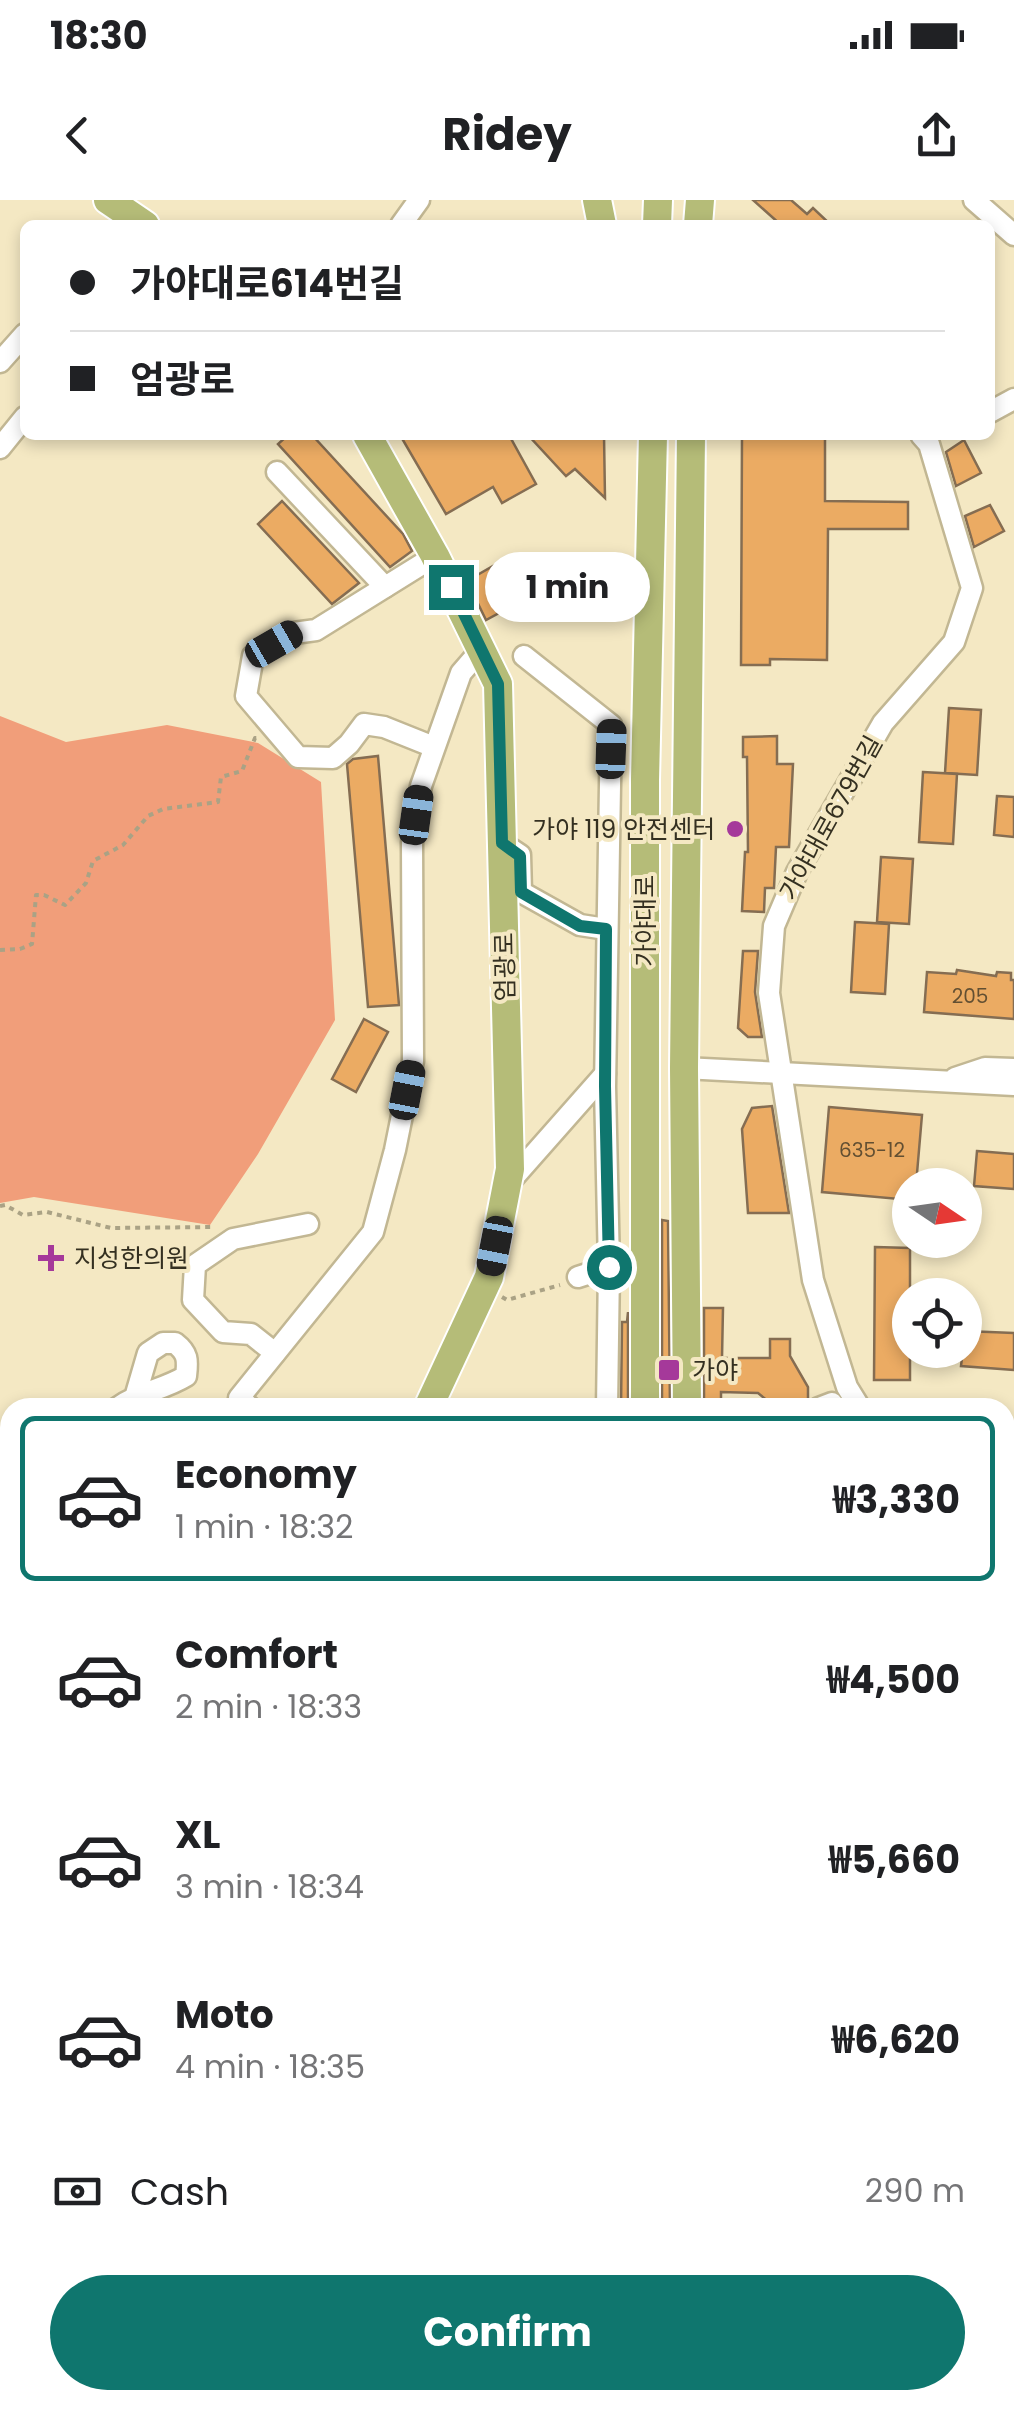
<!DOCTYPE html>
<meta charset="utf-8">
<style>
:root{--surface:#fff;--page:#f6f6f6;--text:#202124;--muted:#757577;--line:#e0e0e0;--accent:#0f766e}
body{margin:0;font-family:Poppins,"Noto Sans KR",sans-serif;background:var(--page);color:var(--text);height:100vh;display:flex;flex-direction:column;font-size:38px;white-space:nowrap}
*{box-sizing:border-box;margin:0}
p{font-size:32px;color:var(--muted)}
.icon{flex:none;width:55px;height:55px;fill:none;stroke:currentColor;stroke-width:2;stroke-linecap:round;stroke-linejoin:round}
.map{position:relative;flex:1;overflow:hidden}
.drawer{position:absolute;left:0px;top:1198px;width:1015px;height:1012px;display:flex;flex-direction:column;background:var(--surface);border-radius:30px 30px 0 0;box-shadow:0 5px 15px #0003}
.drawer>*{flex:none}
.banner{position:absolute;left:20px;top:20px;width:975px;height:220px;border-radius:15px;box-shadow:0 5px 15px #0003;display:grid;align-content:center;height:220px;padding:0 50px;background:var(--surface)}
.needle{width:65px;rotate:103deg}
.buttons{position:absolute;left:892px;top:968px;display:grid;gap:20px}
.buttons a{display:grid;place-items:center;width:90px;height:90px;border-radius:50%;background:var(--surface);box-shadow:0 5px 15px #0003;font-size:50px}
.end{position:absolute;width:45px;height:45px;margin:-22px;border:12px solid #0f766e;background:#fff;box-shadow:0 0 0 5px #fff}
.from{border-radius:50%}
.bubble{position:absolute;height:70px;border-radius:35px;background:var(--surface);box-shadow:0 5px 15px #0003;font-size:32px;font-weight:700;line-height:70px;text-align:center}
.car{position:absolute;width:30px;height:60px;margin:-30px -15px;border-radius:12px;box-shadow:0 0 8px 2px #0007;background:linear-gradient(#222 24%,#8ab4d8 0 40%,#222 0 76%,#8ab4d8 0 86%,#222 0)}
.banner b{display:flex;align-items:center;gap:35px;height:95px;font-size:38px}
.banner b+b{border-top:2px solid var(--line)}
.banner i{width:25px;height:25px;background:var(--text)}
ul{padding:18px 0 0;list-style:none}
li{display:flex;align-items:center;gap:30px;height:165px;margin:0 20px 15px;padding:0 30px;border:5px solid transparent;border-radius:15px}
li div{flex:1}
li b{display:block;font-size:38px}
li em{font-style:normal;font-weight:700}
li.on{border-color:var(--accent)}
li>.icon{width:90px;height:90px;stroke-width:1.5}
.pay{display:flex;align-items:center;gap:25px;height:110px;padding:0 50px;font-size:38px}
.pay p{margin-inline-start:auto}
.action{display:flex;gap:20px;margin-top:auto;padding:20px 50px}
.action a{flex:1;height:115px;border-radius:60px;background:var(--accent);color:#fff;font-size:40px;font-weight:700;line-height:115px;text-align:center}
.status{display:flex;justify-content:space-between;align-items:center;height:70px;padding:0 50px;background:var(--surface);direction:ltr}
.status svg{height:28px;fill:currentColor}
header{display:flex;justify-content:space-between;align-items:center;height:130px;padding:0 50px;background:var(--surface);font-size:45px;font-weight:700}
.map>svg:first-child{display:block}
</style>
<div class="status"><b>18:30</b><svg viewBox="0 0 49 12"><path d="M0 12V9h3v3zM5 12V6h3v6zM10 12V3h3v9zM15 12V0h3v12zM26 1h20v11H26zM47 4h2v5h-2z"/></svg></div>
<header><svg class="icon" aria-label="back" viewBox="0 0 24 24"><path d="M15 5l-7 7 7 7"/></svg>Ridey<svg class="icon" aria-label="share" viewBox="0 0 24 24"><path d="M12 15V3M7 8l5-5 5 5M5 13v7h14v-7"/></svg></header>
<div class="map">
<svg width="1014" height="2209" viewBox="0 0 1014 2209">
<rect width="100%" height="100%" fill="#f4e8c3"/>
<g fill="#f19e7a">
<polygon points="0,516 66,542 167,525 258,543 321,582 335,820 258,954 210,1025 34,997 0,1003"/>
<polygon points="0,1871 10,1879 10,2153 0,2159"/>
</g>
<g fill="#ebab63" stroke="#856d52" stroke-width="2.5">
<polygon points="753,0 791,0 807,14 813,8 831,25 781,25"/>
<polygon points="288,235 312,235 403,334 412,351 390,367 278,244"/>
<polygon points="400,235 509,235 536,284 502,303 493,287 446,314"/>
<polygon points="528,235 604,235 605,298 575,269 566,276"/>
<polygon points="742,235 825,235 825,301 908,302 908,329 828,329 827,460 770,459 770,465 741,465"/>
<polygon points="964,240 981,273 956,286 946,252"/>
<polygon points="282,301 359,383 332,404 258,324"/>
<polygon points="990,305 1004,331 974,347 965,316"/>
<polygon points="493,366 514,405 486,420 467,381"/>
<polygon points="949,508 981,510 977,575 945,573"/>
<polygon points="777,536 777,564 793,564 789,647 776,647 774,688 765,688 764,712 742,711 745,652 748,652 747,557 743,557 743,537"/>
<polygon points="378,556 399,805 368,807 347,564 353,559"/>
<polygon points="923,572 957,574 953,644 919,642"/>
<polygon points="997,596 1014,597 1014,637 994,635"/>
<polygon points="881,657 913,659 909,724 877,722"/>
<polygon points="855,722 889,724 885,794 851,792"/>
<polygon points="743,751 758,751 755,792 762,837 748,837 738,828"/>
<polygon points="957,770 996,776 997,772 1011,773 1011,780 1014,780 1014,819 924,812 927,772 956,774"/>
<polygon points="364,819 388,832 356,892 332,879"/>
<polygon points="772,906 789,1013 748,1013 742,929 752,908"/>
<polygon points="829,907 922,915 916,985 910,985 910,1000 822,992"/>
<polygon points="977,951 1014,954 1014,989 974,986"/>
<polygon points="662,1020 668,1021 670,1208 662,1208"/>
<polygon points="875,1047 910,1048 910,1180 874,1180"/>
<polygon points="704,1108 723,1108 722,1158 770,1158 770,1139 790,1139 790,1156 808,1187 808,1199 799,1200 800,1205 770,1207 769,1202 758,1193 721,1192 721,1208 704,1208"/>
<polygon points="628,1112 628,1208 621,1208 622,1122 627,1122"/>
<polygon points="965,1131 1014,1133 1014,1170 961,1166"/>
</g>
<g fill="none" stroke-linecap="round" stroke-linejoin="round">
<g stroke="#c2b793" stroke-width="25">
<g id="minor">
<polyline points="974,0 1014,35"/>
<polyline points="401,25 419,0"/>
<polyline points="0,162 25,134"/>
<polyline points="990,212 1014,199"/>
<polyline points="0,248 25,217"/>
<polyline points="277,272 385,387"/>
<polyline points="524,456 611,525 605,887 609,1067 607,1208"/>
<polyline points="434,547 384,527 364,524 349,544 333,558 298,557 246,496 253,456 294,433 316,430 435,356"/>
<polyline points="502,643 520,655 521,692 580,725 606,729"/>
<polyline points="684,868 1014,885"/>
<polyline points="955,878 985,868 1014,869"/>
<polyline points="507,985 605,874"/>
<polyline points="578,1077 609,1067"/>
<polyline points="275,1153 251,1134 223,1132 193,1100 195,1065 233,1039 308,1024"/>
<path d="M117,1208C139,1192 163,1190 186,1176C188,1160 188,1153 175,1143H163L148,1153L136,1194"/>
<polyline points="251,1208 239,1198 373,1032 395,950 413,861 412,643 421,586 461,473 481,450"/>
<polyline points="819,1208 832,1203 835,1208"/>
<polyline points="860,1208 847,1187 813,1080 769,793 774,726 797,672 883,523 954,442 972,388 929,244 921,235"/>
<polyline points="0,1273 10,1272"/>
<polyline points="1005,1451 1014,1471"/>
<polyline points="0,1469 9,1491"/>
<polyline points="0,1525 6,1523 10,1515"/>
<polyline points="1005,1666 1014,1651"/>
<polyline points="1005,1798 1014,1783"/>
<polyline points="1005,2032 1014,2033"/>
<polyline points="1005,2077 1014,2062"/>
<polyline points="1005,2161 1014,2160"/>
<polyline points="1005,2191 1014,2207"/>
<polyline points="978,2200 982,2209"/>
<polyline points="711,2209 712,2200"/>
<polyline points="911,2209 918,2200"/>
</g>
</g>
<g stroke="#fff" stroke-width="32">
<g id="major">
<polyline points="108,0 145,25"/>
<polyline points="597,0 602,25"/>
<polyline points="657,25 658,0"/>
<polyline points="698,25 700,0"/>
<polyline points="367,235 435,356 498,484 510,969 489,1077 428,1208"/>
<polyline points="645,1208 645,580 653,235"/>
<polyline points="687,1208 684,868 691,235"/>
<polyline points="0,1415 10,1404"/>
<polyline points="0,1613 10,1633"/>
<polyline points="0,2181 10,2179"/>
<polyline points="620,2200 621,2209"/>
<polyline points="680,2200 680,2209"/>
<polyline points="309,2209 326,2200"/>
</g>
</g>
<g stroke="#aaa285" stroke-width="4" stroke-dasharray="5 5" stroke-linecap="butt">
<polyline points="0,750 20,749 32,744 36,695 44,695 65,705 86,683 93,661 123,645 148,616 163,609 218,602 221,577 242,571 255,538 258,538"/>
<polyline points="0,1006 5,1005 23,1015 47,1012 111,1028 215,1027"/>
<polyline points="502,1097 507,1100 560,1085"/>
</g>
<use href="#minor" stroke="#fff" stroke-width="20"/>
<use href="#major" stroke="#b5bc78" stroke-width="28"/>
<g stroke="#8d866c" stroke-width="9">
<g id="rail">
<polyline points="1005,1737 1014,1721"/>
<polyline points="1005,1757 1014,1744"/>
<polyline points="439,2209 456,2200"/>
</g>
</g>
<use href="#rail" stroke="#f4e8c3" stroke-width="5" stroke-dasharray="15" stroke-linecap="butt"/>
</g>
<g fill="none" stroke-linecap="round" stroke-linejoin="round">
<polyline stroke="#0f766e" stroke-width="12" points="451,387 498,484 502,643 520,656 521,692 580,726 606,729 605,886 609,1067"/>
</g>
<g fill="#a5399a" stroke="#f4e8c3" stroke-width="4">
<circle cx="735" cy="629" r="10"/>
<path d="M46 1043h10v10h10v10h-10v10h-10v-10h-10v-10h10z"/>
<rect x="657" y="1158" width="24" height="24" rx="5"/>
</g>
<g text-anchor="middle" dominant-baseline="central" stroke-width="8" stroke-linejoin="round" paint-order="stroke">
<g font-size="20" fill="#624f32">
<text x="970" y="796">205</text>
<text x="872" y="950">635-12</text>
</g>
<g font-size="25" fill="#343021" stroke="#f4e8c3">
<text transform="translate(831 618) rotate(-61)">가야대로679번길</text>
<text transform="translate(645 721) rotate(-90)">가야대로</text>
<text transform="translate(505 767) rotate(-91)">엄광로</text>
</g>
<g font-size="25" fill="#343021" stroke="#f4e8c3" text-anchor="start">
<text x="715" y="629" text-anchor="end">가야 119 안전센터</text>
<text x="74" y="1058">지성한의원</text>
<text x="692" y="1170">가야</text>
</g>
</g>
</svg>
<div class="buttons">
<a><svg class="needle" viewBox="-14 -14 28 28"><path d="M0-13l5 13h-10z" fill="#e53935"/><path d="M0 13l5-13h-10z" fill="#757577"/></svg></a>
<a><svg class="icon" aria-label="locate" viewBox="0 0 24 24"><circle cx="12" cy="12" r="6"/><path d="M12 2v4M12 18v4M2 12h4M18 12h4"/></svg></a>
</div>
<i class="end from" style="left:609px;top:1067px"></i>
<i class="end" style="left:451px;top:387px"></i>
<div class="bubble" style="left:485px;top:352px;width:165px">1 min</div>
<i class="car" style="left:274px;top:444px;rotate:60deg"></i>
<i class="car" style="left:611px;top:549px;rotate:2deg"></i>
<i class="car" style="left:416px;top:615px;rotate:8deg"></i>
<i class="car" style="left:407px;top:890px;rotate:11deg"></i>
<i class="car" style="left:495px;top:1046px;rotate:191deg"></i>
<div class="banner">
<b><i class="from"></i>가야대로614번길</b>
<b><i></i>엄광로</b>
</div>
<section class="drawer">
<ul>
<li class="on"><svg class="icon" aria-label="car" viewBox="0 0 24 24"><path d="M5 17H2v-5l4-1 3-4h7l3 4 3 1v5h-3M9 17h6M6 11h13"/><circle cx="7" cy="17" r="2"/><circle cx="17" cy="17" r="2"/></svg><div><b>Economy</b><p>1 min · 18:32</p></div><em>₩3,330</em></li>
<li><svg class="icon" aria-label="car" viewBox="0 0 24 24"><path d="M5 17H2v-5l4-1 3-4h7l3 4 3 1v5h-3M9 17h6M6 11h13"/><circle cx="7" cy="17" r="2"/><circle cx="17" cy="17" r="2"/></svg><div><b>Comfort</b><p>2 min · 18:33</p></div><em>₩4,500</em></li>
<li><svg class="icon" aria-label="car" viewBox="0 0 24 24"><path d="M5 17H2v-5l4-1 3-4h7l3 4 3 1v5h-3M9 17h6M6 11h13"/><circle cx="7" cy="17" r="2"/><circle cx="17" cy="17" r="2"/></svg><div><b>XL</b><p>3 min · 18:34</p></div><em>₩5,660</em></li>
<li><svg class="icon" aria-label="car" viewBox="0 0 24 24"><path d="M5 17H2v-5l4-1 3-4h7l3 4 3 1v5h-3M9 17h6M6 11h13"/><circle cx="7" cy="17" r="2"/><circle cx="17" cy="17" r="2"/></svg><div><b>Moto</b><p>4 min · 18:35</p></div><em>₩6,620</em></li>
</ul>
<div class="pay"><svg class="icon" aria-label="cash" viewBox="0 0 24 24"><path d="M3 7h18v10H3z"/><circle cx="12" cy="12" r="2"/></svg>Cash<p>290 m</p></div>
<div class="action"><a>Confirm</a></div>
</section>
</div>
